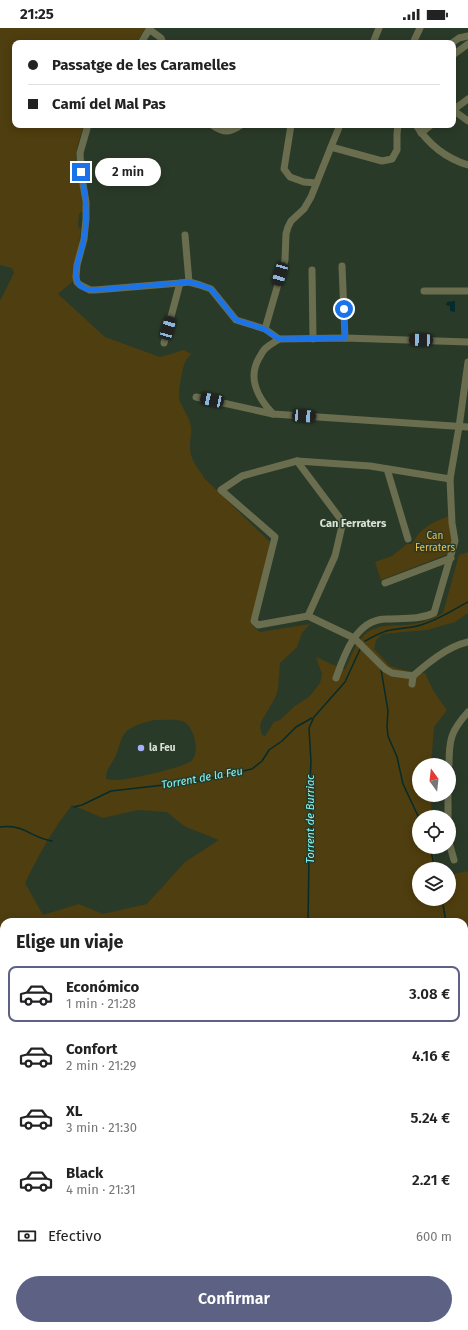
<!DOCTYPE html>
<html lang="es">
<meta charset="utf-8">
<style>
:root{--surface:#fff;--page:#f2f2f2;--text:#222;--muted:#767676;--line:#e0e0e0;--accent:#5d6284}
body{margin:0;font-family:"Fira Sans",sans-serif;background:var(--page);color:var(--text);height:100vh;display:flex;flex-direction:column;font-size:15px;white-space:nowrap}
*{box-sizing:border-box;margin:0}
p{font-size:13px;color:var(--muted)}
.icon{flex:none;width:22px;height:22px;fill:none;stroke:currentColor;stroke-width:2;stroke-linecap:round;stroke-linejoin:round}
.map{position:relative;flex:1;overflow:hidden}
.panel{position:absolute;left:0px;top:890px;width:468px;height:412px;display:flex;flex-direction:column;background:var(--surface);border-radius:12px 12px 0 0;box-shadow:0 2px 10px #0003}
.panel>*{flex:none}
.guide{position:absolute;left:12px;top:12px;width:444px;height:88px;border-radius:8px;box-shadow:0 2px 10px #0003;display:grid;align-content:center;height:88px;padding:0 16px;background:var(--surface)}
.needle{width:26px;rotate:345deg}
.fabs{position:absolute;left:412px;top:730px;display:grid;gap:8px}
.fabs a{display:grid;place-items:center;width:44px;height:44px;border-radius:50%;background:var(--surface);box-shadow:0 2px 10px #0003;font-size:20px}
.end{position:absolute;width:18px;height:18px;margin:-9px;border:5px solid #1a73e8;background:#fff;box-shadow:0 0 0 2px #fff}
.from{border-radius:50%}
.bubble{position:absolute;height:28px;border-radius:14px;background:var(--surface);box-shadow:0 2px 10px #0003;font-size:13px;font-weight:600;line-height:28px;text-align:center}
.car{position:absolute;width:12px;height:24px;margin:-12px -6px;border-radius:5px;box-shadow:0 0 3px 1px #0007;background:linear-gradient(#222 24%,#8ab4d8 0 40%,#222 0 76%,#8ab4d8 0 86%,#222 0)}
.guide b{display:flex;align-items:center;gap:14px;height:38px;font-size:15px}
.guide b+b{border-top:1px solid var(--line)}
.guide i{width:10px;height:10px;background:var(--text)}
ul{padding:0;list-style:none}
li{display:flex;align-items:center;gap:12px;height:56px;margin:0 8px 6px;padding:0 8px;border:2px solid transparent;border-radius:8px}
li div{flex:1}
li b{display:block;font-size:15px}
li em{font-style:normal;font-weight:600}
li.selected{border-color:var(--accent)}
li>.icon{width:36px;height:36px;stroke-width:1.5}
h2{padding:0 16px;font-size:18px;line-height:48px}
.pay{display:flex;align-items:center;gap:10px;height:44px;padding:0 16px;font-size:15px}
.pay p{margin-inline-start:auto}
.cta{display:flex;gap:8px;margin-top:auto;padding:8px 16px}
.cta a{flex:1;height:46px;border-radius:24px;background:var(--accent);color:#fff;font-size:16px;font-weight:600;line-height:46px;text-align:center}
.status{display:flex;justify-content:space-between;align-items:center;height:28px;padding:0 20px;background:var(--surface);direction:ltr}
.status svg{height:11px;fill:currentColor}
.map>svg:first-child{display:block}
</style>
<div class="status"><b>21:25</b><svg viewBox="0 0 49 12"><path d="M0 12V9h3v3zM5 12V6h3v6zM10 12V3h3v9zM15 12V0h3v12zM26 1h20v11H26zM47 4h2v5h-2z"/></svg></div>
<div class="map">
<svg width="468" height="1302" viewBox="0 0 468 1302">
<rect width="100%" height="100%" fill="#2a3a28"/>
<g fill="#4f3e0f" fill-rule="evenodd">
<path d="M0,0H146L136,15H15V97H84L77,119L76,128L83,182L79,186L78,198L81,202L73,253L58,266L105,309L160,329L184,322L191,326C188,329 185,333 184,337C182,344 177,367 180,373C183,382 189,388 191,398C192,405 190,410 190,417C189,428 196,439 203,447V449L270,514L254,599L260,604L310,596L302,605L297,619L280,635L278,661L275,670L261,694L260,698L262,707L265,708L274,694L280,692L295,678L309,669L320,655L322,646L316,629L345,642C350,631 355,616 364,607C378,594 397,599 414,596C424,594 435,590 443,585L459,527L468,524V585L455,594L427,602L382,606L376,612L374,621L390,638L403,642L425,645L434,664L447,682L434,699L431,737H419V767H431V789H419V819H433L436,841H419V871H449V847L468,843V1302H0V273L14,245L12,240L0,237ZM154,692C161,692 176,691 182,693C194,697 201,725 191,733C182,740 131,751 119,752C115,752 110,752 106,751C106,742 110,738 114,731C118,724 119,717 122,710C127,698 143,695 154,692ZM72,777L103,790L138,782L167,784L184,798L219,812L185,834L147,876L103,886L79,876L43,887L25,855C38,828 53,801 72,777ZM4,894H464V1298H4Z"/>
<path d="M449,488L452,513L448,526L381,552L375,534L392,528L407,516H412C420,500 433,494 449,488Z"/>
</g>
<polygon fill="#042c2c" points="455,273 455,284 450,283 450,278 446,277 447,274"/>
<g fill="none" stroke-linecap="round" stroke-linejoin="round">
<g stroke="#042c2c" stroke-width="1.5">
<path d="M365,613C373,609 382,603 391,602C401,600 411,600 421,597C438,592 453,582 468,574"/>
<polyline points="381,641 388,683 387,698 388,708 397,729 403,756 419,790"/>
<polyline points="74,779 82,777 111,763 199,753 252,741 262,733 269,722 282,713 296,699 312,690"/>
<path d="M0,799C25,796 31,810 52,813"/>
<polyline points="430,819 435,841"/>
<polyline points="442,871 446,894"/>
<polyline points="308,894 309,829 312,790 309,770 311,734 309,700 314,689 345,654 361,619"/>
<polyline points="257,1302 261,1298"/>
</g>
<g stroke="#6a6e4f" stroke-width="7">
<polyline points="150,2 161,10 163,15"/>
<polyline points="141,15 150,0"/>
<polyline points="373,15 379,0"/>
<polyline points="413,15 420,0"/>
<polyline points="452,15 459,10 468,8"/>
<polyline points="453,27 468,16"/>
<polyline points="468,71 453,82 468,93"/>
<polyline points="88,97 80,125 81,144 86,174 86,191 84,211 77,237 76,249 77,254 80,257 90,262 95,262 180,255 189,254 200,257 211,261 236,292 265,301 279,311"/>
<path d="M212,97C224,105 229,105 241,97"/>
<polyline points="291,97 284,141 290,149 304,154 316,155"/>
<path d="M416,97C429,117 445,130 468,137"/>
<polyline points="421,105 431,97"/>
<polyline points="331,119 340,97"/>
<polyline points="185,207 189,254"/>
<polyline points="342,238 345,310"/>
<polyline points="312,242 313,311"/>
<polyline points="424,263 468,263"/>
<polyline points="265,301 285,232 286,206 288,199 291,193 304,181 311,169 331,119 382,133 392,131 397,122 397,106 398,97"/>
<polyline points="279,311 345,310 468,314"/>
<polyline points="164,315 180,255"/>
<polyline points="196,369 273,386 468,399"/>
<path d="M273,386C258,370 247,351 259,330C261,327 263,322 266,320C270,316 275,314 279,311"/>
<polyline points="297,433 339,489 342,498 335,528 308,588"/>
<polyline points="387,441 408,511"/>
<polyline points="385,555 451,530"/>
<polyline points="413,648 392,645 385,641 354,610 308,588 258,597 254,593 275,509 221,462 242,448 297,433 370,438 450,451"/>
<path d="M413,648C429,634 447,619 468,614"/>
<path d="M336,650C344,627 356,592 385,591C402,590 419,592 434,585L455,513L452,495L450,451L459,399L468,334"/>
<polyline points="412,656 413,648"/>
<path d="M449,737C449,711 451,703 468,684"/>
<polyline points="448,767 448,789"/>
<polyline points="449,804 449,814 454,832"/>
</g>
</g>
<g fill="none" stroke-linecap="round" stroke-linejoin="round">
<path stroke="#1a73e8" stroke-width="5" d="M81,144C85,162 87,179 86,197C85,204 84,212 82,219C80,229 73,242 77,252C79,260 88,262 95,262L189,254L200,257L211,261L236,292L264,301L279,311L345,310L344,281"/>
</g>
<circle fill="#a5b1fc" stroke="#2a3a28" stroke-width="1.5" cx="141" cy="720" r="4"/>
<g text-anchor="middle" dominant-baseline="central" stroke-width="3" stroke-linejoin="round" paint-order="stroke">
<g font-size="10" fill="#ecc153" stroke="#2a3a28">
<text x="435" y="508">Can<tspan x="435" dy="12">Ferraters</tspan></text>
</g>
<g font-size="10" font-weight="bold" fill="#d9e4d8" stroke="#2a3a28" text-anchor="start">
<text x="149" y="720">la Feu</text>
</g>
<g font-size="11" font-weight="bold" fill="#d9e4d8" stroke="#2a3a28">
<text x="353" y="495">Can Ferraters</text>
</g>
<g font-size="11" font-style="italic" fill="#82fafa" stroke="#2a3a28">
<text transform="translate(202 750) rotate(-10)">Torrent de la Feu</text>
<text transform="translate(310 791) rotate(-90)">Torrent de Burriac</text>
</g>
</g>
</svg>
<div class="fabs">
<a><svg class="needle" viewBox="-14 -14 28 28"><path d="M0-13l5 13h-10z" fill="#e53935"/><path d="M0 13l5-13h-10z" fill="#767676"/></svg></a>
<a><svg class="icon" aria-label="locate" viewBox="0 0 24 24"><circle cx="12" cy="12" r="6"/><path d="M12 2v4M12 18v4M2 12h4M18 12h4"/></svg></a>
<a><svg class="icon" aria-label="layers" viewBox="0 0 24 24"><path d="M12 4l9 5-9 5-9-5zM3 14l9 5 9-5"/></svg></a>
</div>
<i class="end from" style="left:344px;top:281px"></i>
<i class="end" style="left:81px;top:144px"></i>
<div class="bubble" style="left:95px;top:130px;width:66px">2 min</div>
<i class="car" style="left:280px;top:246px;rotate:196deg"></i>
<i class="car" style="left:168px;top:300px;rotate:16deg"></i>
<i class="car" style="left:421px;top:312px;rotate:272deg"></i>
<i class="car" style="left:212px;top:372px;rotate:282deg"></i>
<i class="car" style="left:304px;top:388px;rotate:94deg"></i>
<div class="guide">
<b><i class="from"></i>Passatge de les Caramelles</b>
<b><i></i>Camí del Mal Pas</b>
</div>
<section class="panel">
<h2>Elige un viaje</h2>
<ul>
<li class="selected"><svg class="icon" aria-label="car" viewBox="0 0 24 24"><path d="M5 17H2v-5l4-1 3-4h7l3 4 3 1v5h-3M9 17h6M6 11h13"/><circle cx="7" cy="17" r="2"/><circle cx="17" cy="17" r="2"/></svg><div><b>Económico</b><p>1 min · 21:28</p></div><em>3.08 €</em></li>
<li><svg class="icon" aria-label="car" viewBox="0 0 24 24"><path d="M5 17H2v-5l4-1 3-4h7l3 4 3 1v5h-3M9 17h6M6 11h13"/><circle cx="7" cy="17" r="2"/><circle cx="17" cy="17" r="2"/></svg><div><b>Confort</b><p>2 min · 21:29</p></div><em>4.16 €</em></li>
<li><svg class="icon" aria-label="car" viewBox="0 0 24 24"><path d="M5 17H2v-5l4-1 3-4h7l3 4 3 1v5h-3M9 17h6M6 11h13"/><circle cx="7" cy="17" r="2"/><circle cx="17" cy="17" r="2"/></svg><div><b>XL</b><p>3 min · 21:30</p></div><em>5.24 €</em></li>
<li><svg class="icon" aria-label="car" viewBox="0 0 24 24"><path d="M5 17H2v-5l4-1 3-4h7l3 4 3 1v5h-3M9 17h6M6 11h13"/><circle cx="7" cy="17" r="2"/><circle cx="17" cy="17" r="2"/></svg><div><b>Black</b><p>4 min · 21:31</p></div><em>2.21 €</em></li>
</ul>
<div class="pay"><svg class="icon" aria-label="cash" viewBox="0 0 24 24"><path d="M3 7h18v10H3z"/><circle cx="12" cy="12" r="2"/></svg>Efectivo<p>600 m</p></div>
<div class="cta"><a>Confirmar</a></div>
</section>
</div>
